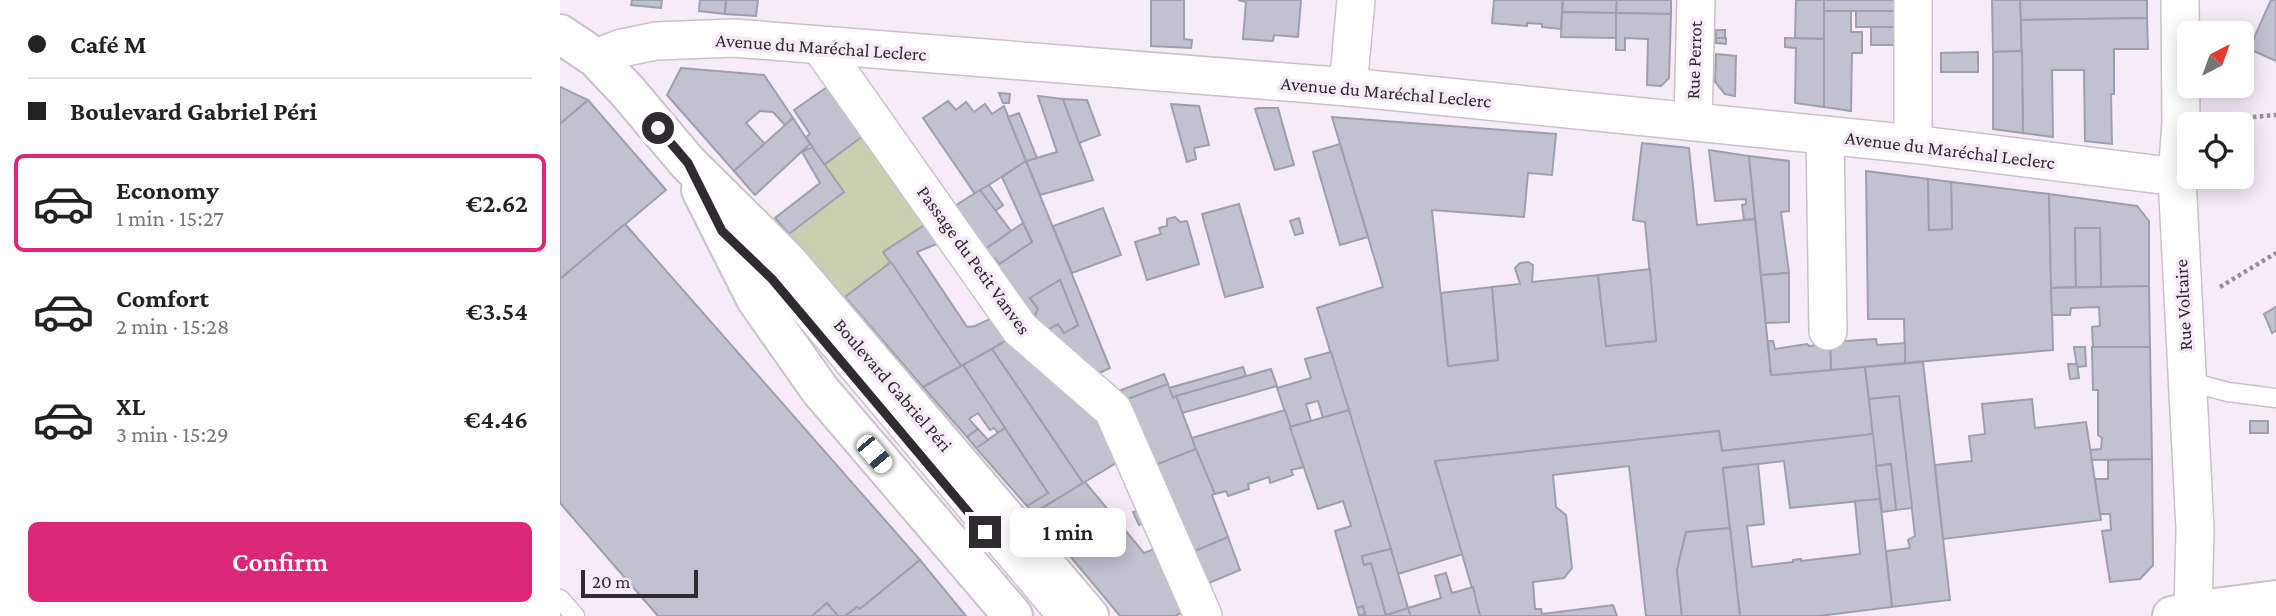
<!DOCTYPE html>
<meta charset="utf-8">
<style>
:root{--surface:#fff;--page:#f6f6f6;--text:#222;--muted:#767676;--line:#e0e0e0;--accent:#db2777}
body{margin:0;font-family:"Crimson Pro",serif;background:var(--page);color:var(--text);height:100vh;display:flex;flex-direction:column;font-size:26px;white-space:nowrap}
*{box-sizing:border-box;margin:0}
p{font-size:23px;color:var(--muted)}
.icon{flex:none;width:38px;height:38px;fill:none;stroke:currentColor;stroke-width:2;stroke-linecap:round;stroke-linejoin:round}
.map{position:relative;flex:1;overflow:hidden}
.side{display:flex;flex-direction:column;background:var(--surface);width:560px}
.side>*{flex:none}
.banner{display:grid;align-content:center;height:154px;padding:0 28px;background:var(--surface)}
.needle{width:46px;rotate:41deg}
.controls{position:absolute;left:1617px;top:21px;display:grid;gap:14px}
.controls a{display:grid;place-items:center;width:77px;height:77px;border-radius:10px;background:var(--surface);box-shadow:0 4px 18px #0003;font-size:35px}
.scale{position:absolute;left:21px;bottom:18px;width:117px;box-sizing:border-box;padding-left:7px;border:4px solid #302b30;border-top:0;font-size:19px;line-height:24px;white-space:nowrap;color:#302b30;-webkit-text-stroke:5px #f7ebf7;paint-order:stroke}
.end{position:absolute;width:32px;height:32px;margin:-16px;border:9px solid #302b30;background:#fff;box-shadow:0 0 0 4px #fff}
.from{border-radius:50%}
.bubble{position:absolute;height:49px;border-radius:10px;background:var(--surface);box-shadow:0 4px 18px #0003;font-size:23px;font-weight:600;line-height:49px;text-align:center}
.car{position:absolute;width:21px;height:42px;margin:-21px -10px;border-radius:9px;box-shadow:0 0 5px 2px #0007;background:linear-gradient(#fff 24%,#345 0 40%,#fff 0 76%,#345 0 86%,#fff 0)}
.banner b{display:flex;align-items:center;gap:24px;height:66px;font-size:26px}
.banner b+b{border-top:2px solid var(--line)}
.banner i{width:18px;height:18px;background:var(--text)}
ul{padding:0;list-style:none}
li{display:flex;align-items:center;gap:21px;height:98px;margin:0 14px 10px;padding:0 14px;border:4px solid transparent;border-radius:10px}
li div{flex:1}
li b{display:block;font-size:26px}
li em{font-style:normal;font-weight:600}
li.current{border-color:var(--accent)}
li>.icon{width:63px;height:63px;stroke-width:1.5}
.cta{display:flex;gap:14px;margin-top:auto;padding:14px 28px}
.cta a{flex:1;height:80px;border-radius:10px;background:var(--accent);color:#fff;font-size:28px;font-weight:600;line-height:80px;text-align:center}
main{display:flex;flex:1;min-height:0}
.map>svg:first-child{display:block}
</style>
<main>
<section class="side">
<div class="banner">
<b><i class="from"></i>Café M</b>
<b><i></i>Boulevard Gabriel Péri</b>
</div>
<ul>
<li class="current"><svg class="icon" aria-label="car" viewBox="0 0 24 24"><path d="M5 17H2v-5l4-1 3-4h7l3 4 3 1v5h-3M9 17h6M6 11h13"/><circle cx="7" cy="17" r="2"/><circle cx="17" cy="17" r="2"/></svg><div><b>Economy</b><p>1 min · 15:27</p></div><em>€2.62</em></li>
<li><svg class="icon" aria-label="car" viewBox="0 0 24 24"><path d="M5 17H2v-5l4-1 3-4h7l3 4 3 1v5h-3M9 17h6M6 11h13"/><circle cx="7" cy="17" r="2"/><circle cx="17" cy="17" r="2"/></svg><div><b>Comfort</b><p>2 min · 15:28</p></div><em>€3.54</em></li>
<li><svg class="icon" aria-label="car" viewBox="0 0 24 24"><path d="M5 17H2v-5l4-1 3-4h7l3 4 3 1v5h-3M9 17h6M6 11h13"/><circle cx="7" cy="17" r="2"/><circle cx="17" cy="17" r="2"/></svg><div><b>XL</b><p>3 min · 15:29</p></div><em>€4.46</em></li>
</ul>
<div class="cta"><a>Confirm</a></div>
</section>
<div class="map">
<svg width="1716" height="616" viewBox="0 0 1716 616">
<rect width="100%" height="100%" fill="#f7ebf7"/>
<polygon fill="#c7d0af" points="307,133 369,222 324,252 331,262 285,297 229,234 283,192 264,165"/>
<g fill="#c1c1d0" stroke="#9e9fad" stroke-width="2">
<polygon points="72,0 102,0 101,8 71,5"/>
<polygon points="140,0 166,0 165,14 139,11"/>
<polygon points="166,0 198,0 196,16 165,14"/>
<polygon points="591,0 624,0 624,39 632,40 631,48 591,46"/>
<polygon points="678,0 741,0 738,37 714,35 713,41 683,39 686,2"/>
<polygon points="934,0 1003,0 1001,29 982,27 982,24 967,23 967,26 932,23"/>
<polygon points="1003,0 1057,0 1056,13 1002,12"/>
<polygon points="1057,0 1111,0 1111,14 1056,13"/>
<polygon points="1236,0 1264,0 1264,39 1235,38"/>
<rect x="1264" y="0" width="70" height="11"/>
<polygon points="1432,0 1460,0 1462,51 1433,52"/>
<polygon points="1460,0 1587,0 1587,18 1461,20"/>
<polygon points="1711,0 1716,0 1716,61 1689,49"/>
<polygon points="1264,11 1291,11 1291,32 1302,32 1302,53 1292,53 1291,111 1264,107"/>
<rect x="1296" y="11" width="38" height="16"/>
<polygon points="1002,12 1056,13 1056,38 1001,37"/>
<polygon points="1056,13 1111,14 1109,78 1101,86 1087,85 1088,39 1065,38 1065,50 1056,50"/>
<polygon points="1587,18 1588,49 1554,49 1554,94 1551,94 1552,144 1525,141 1524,70 1492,70 1493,137 1463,133 1461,20"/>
<rect x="1311" y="27" width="23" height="18"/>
<rect x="1156" y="30" width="9" height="8"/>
<polygon points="1156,38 1166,38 1166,44 1156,43"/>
<polygon points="1225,38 1264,39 1264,107 1235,103 1236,48 1225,47"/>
<polygon points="1462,51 1463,133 1433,129 1433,52"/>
<polygon points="1418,52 1418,72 1381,72 1381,53"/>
<polygon points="1156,54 1176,56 1175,96 1165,94 1155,82"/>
<polygon points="121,68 204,75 233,118 225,125 213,112 200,111 186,123 205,144 174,171 107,95"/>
<polygon points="273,83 307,133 264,165 246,137 250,134 234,110"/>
<polygon points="0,87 28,100 0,124"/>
<polygon points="439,93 450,94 449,103 443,103"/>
<polygon points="478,96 503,99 533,180 480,195 466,161 497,152"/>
<polygon points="503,99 527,100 540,135 519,143"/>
<polygon points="28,100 106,190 0,279 0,124"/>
<polygon points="388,101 396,110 406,102 414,112 425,104 432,114 444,106 466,161 415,194 363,118"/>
<polygon points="611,104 639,106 649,145 634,148 636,159 627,162"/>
<polygon points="698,108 718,108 734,165 715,170 695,109"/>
<polygon points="459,113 477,158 466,161 448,117"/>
<polygon points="772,117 996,134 992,175 968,173 964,217 872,210 888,366 938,360 932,287 960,284 955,268 960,263 968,262 973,265 972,282 1038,275 1046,346 1096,341 1085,222 1073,220 1082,143 1129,148 1137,225 1195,219 1211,375 1305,367 1313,434 1162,451 1159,431 875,461 903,554 838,574 757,308 823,287"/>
<polygon points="233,118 250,144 195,195 174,171"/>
<polygon points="780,144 808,237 780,245 753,152"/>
<polygon points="252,147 284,192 229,234 215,218 260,183 242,152"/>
<polygon points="1149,150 1189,156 1195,219 1184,220 1182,205 1186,204 1186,199 1155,201"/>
<polygon points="1189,156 1229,161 1229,211 1221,212 1229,273 1201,275"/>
<polygon points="466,161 550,368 531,377 487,330 498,324 504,333 518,325 500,280 470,298 478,309 475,316 467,318 429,263 435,258 439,264 472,242 442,177"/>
<polygon points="1306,171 1368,179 1369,230 1392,229 1391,182 1489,194 1493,350 1345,363 1344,319 1308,319"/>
<polygon points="1368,179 1391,182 1392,229 1369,230"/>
<polygon points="429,185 443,205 435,211 420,190"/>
<polygon points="420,190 451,231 421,252 390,209"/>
<polygon points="1489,194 1577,206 1589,221 1589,286 1541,287 1540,228 1515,228 1516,287 1491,288"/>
<polygon points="679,204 703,287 665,297 642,214"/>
<polygon points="543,208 561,255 512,273 493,226"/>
<polygon points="615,217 620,222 627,221 639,264 587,280 575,242 601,234 599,228 607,226 607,219"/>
<polygon points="739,218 743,233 735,235 730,221"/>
<polygon points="369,222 384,241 357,252 407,327 415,326 434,317 449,339 401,366 323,252"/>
<polygon points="463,223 472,242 439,264 435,258 429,263 421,252"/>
<polygon points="65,224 360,560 300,609 297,607 285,616 278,616 267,603 252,616 98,616 0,503 0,279"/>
<polygon points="1515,228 1540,228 1541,287 1516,287"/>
<polygon points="331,262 401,366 363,387 285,297"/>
<polygon points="1090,269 1096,341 1046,346 1038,275"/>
<polygon points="1229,273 1229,322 1206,323 1201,275"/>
<polygon points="500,280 518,325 504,333 498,324 487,330 467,318 475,316 478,309 470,298"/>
<polygon points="1589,286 1590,347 1533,347 1532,327 1540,326 1539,307 1511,308 1510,315 1492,315 1491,288"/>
<polygon points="932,287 938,360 888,366 881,293"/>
<polygon points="1716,307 1716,331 1712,333 1704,314"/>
<polygon points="449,339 541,419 561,460 523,483 432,349"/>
<polygon points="1316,339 1317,345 1345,343 1345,363 1271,370 1270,342"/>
<polygon points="1208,341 1213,341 1215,349 1247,344 1249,346 1270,344 1271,370 1211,375"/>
<polygon points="1514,347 1525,347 1526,366 1517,367"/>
<polygon points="1532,347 1590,347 1592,459 1531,460 1530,450 1541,449 1542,438 1538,435 1538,390 1533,390"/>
<polygon points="432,349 523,483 474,513 467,506 488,493 403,365"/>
<polygon points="771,352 789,410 763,418 758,401 746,404 751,421 730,427 717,388 751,378 745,359"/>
<polygon points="1363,362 1390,600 1332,607 1326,551 1350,548 1348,540 1355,536 1339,396 1309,399 1305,367"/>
<polygon points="1508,364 1517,364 1519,378 1510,379"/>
<polygon points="403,365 445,428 438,433 434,428 430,430 418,413 409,419 418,429 407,437 363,387"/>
<polygon points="683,367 686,376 613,398 609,388"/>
<polygon points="711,369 717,386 622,413 616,396"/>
<polygon points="604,374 608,384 565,400 561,390"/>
<polygon points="608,384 613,398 616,396 636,449 593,466 565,400"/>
<polygon points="1339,396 1352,508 1336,510 1331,464 1316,466 1309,399"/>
<polygon points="1472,399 1475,428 1526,422 1541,520 1383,539 1375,465 1412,461 1409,436 1425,434 1422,404"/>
<polygon points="725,410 744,467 731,470 733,475 710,483 709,477 688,484 689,489 668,496 666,491 655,494 641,466 632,438"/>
<polygon points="789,410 831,549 802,556 804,565 811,563 826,615 848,608 851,616 799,616 805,614 803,606 797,608 775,531 791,526 783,501 758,509 730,427"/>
<rect x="1690" y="421" width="18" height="12"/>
<polygon points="445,428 488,493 467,506 416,448"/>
<polygon points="418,429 428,440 416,448 407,437"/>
<polygon points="1159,431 1162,451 1313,434 1320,499 1230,508 1224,461 1163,468 1170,528 1126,532 1117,570 1122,616 1086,616 1069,466 993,475 996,507 1006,515 1012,568 1004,578 973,582 975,609 981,609 982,614 1053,605 1057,616 920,616 875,461"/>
<polygon points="636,449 655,494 652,495 668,537 628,554 593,466"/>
<polygon points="1592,459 1593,565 1580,579 1550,582 1542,531 1551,530 1550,514 1540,514 1535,479 1548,479 1548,460"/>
<polygon points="1198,464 1204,524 1187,526 1192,567 1233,562 1233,560 1241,559 1241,561 1300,554 1295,501 1320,499 1332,607 1259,616 1180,616 1163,468"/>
<polygon points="1331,464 1336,510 1322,512 1316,466"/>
<polygon points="525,482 584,553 599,547 628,610 615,616 560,616 474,513"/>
<polygon points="582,509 588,522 579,525 573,512"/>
<polygon points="1170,528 1180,616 1122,616 1117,570 1126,532"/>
<polygon points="668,537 680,570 642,586 628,554"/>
<polygon points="831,549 848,608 826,615 811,563 804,565 802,556"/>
<polygon points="360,560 406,616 285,616 297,607 300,609"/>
<polygon points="886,573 892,593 913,587 920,616 851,616 848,608 881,598 875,576"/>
<polygon points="267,603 278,616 252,616"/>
<polygon points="803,606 805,614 799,616 797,608"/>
</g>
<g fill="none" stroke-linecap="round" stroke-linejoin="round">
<g stroke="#ccc0cc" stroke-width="21">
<g id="service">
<polyline points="187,255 212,279 495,616"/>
<polyline points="1626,381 1668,392 1716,398"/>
<polyline points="0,599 15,616"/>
</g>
</g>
<g stroke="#ccc0cc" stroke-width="40">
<g id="minor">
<polyline points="1620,0 1621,122 1617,177 1635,529 1633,611"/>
<polyline points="261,47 460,329 553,410 643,616"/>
<polyline points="36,58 62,48 96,41 174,38 788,87 1353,144 1617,177"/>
<polyline points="788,87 796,0"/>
<polyline points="1133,121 1136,0"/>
<polyline points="1265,135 1268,331"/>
<polyline points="1353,144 1353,0"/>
</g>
</g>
<g stroke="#ccc0cc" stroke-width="42">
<g id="secondary">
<polyline points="0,34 36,58 68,92 128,163 228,262 529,616"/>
<polyline points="141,190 196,299 260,390 453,616"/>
</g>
</g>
<g stroke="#ccc0cc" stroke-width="42">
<polyline id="primary" points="1612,616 1633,611 1716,600"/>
</g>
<g stroke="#958c95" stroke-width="4.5" stroke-dasharray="3.5 3.5" stroke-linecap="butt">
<polyline points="1658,120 1716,115"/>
<polyline points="1660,287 1716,253"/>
</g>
<use href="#service" stroke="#fff" stroke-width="18"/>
<use href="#minor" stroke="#fff" stroke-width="37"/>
<use href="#secondary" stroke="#fff" stroke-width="38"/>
<use href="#primary" stroke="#fff" stroke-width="38"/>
</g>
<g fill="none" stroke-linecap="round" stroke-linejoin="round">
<polyline stroke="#302b30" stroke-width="9" points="98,128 128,163 162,231 212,279 425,532"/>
</g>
<g text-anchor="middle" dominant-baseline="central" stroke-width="7" stroke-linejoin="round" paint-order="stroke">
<g font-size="19" fill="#302b30" stroke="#f7ebf7">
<text transform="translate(261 47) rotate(4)">Avenue du Maréchal Leclerc</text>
<text transform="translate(1134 60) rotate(-88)">Rue Perrot</text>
<text transform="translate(826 92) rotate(5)">Avenue du Maréchal Leclerc</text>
<text transform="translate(1390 150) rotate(7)">Avenue du Maréchal Leclerc</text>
<text transform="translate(414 260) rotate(54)">Passage du Petit Vanves</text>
<text transform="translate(1623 305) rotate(-93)">Rue Voltaire</text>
<text transform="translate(333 385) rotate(49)">Boulevard Gabriel Péri</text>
</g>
</g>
</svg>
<div class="controls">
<a><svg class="needle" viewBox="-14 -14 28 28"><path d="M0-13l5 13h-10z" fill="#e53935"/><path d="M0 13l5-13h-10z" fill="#767676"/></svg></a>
<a><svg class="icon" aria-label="locate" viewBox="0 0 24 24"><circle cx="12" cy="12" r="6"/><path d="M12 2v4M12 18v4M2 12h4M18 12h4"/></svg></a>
</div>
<div class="scale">20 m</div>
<i class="end from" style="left:98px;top:128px"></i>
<i class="end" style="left:425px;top:532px"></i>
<div class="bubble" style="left:450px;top:508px;width:116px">1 min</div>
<i class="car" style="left:314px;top:454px;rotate:140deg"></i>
</div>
</main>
